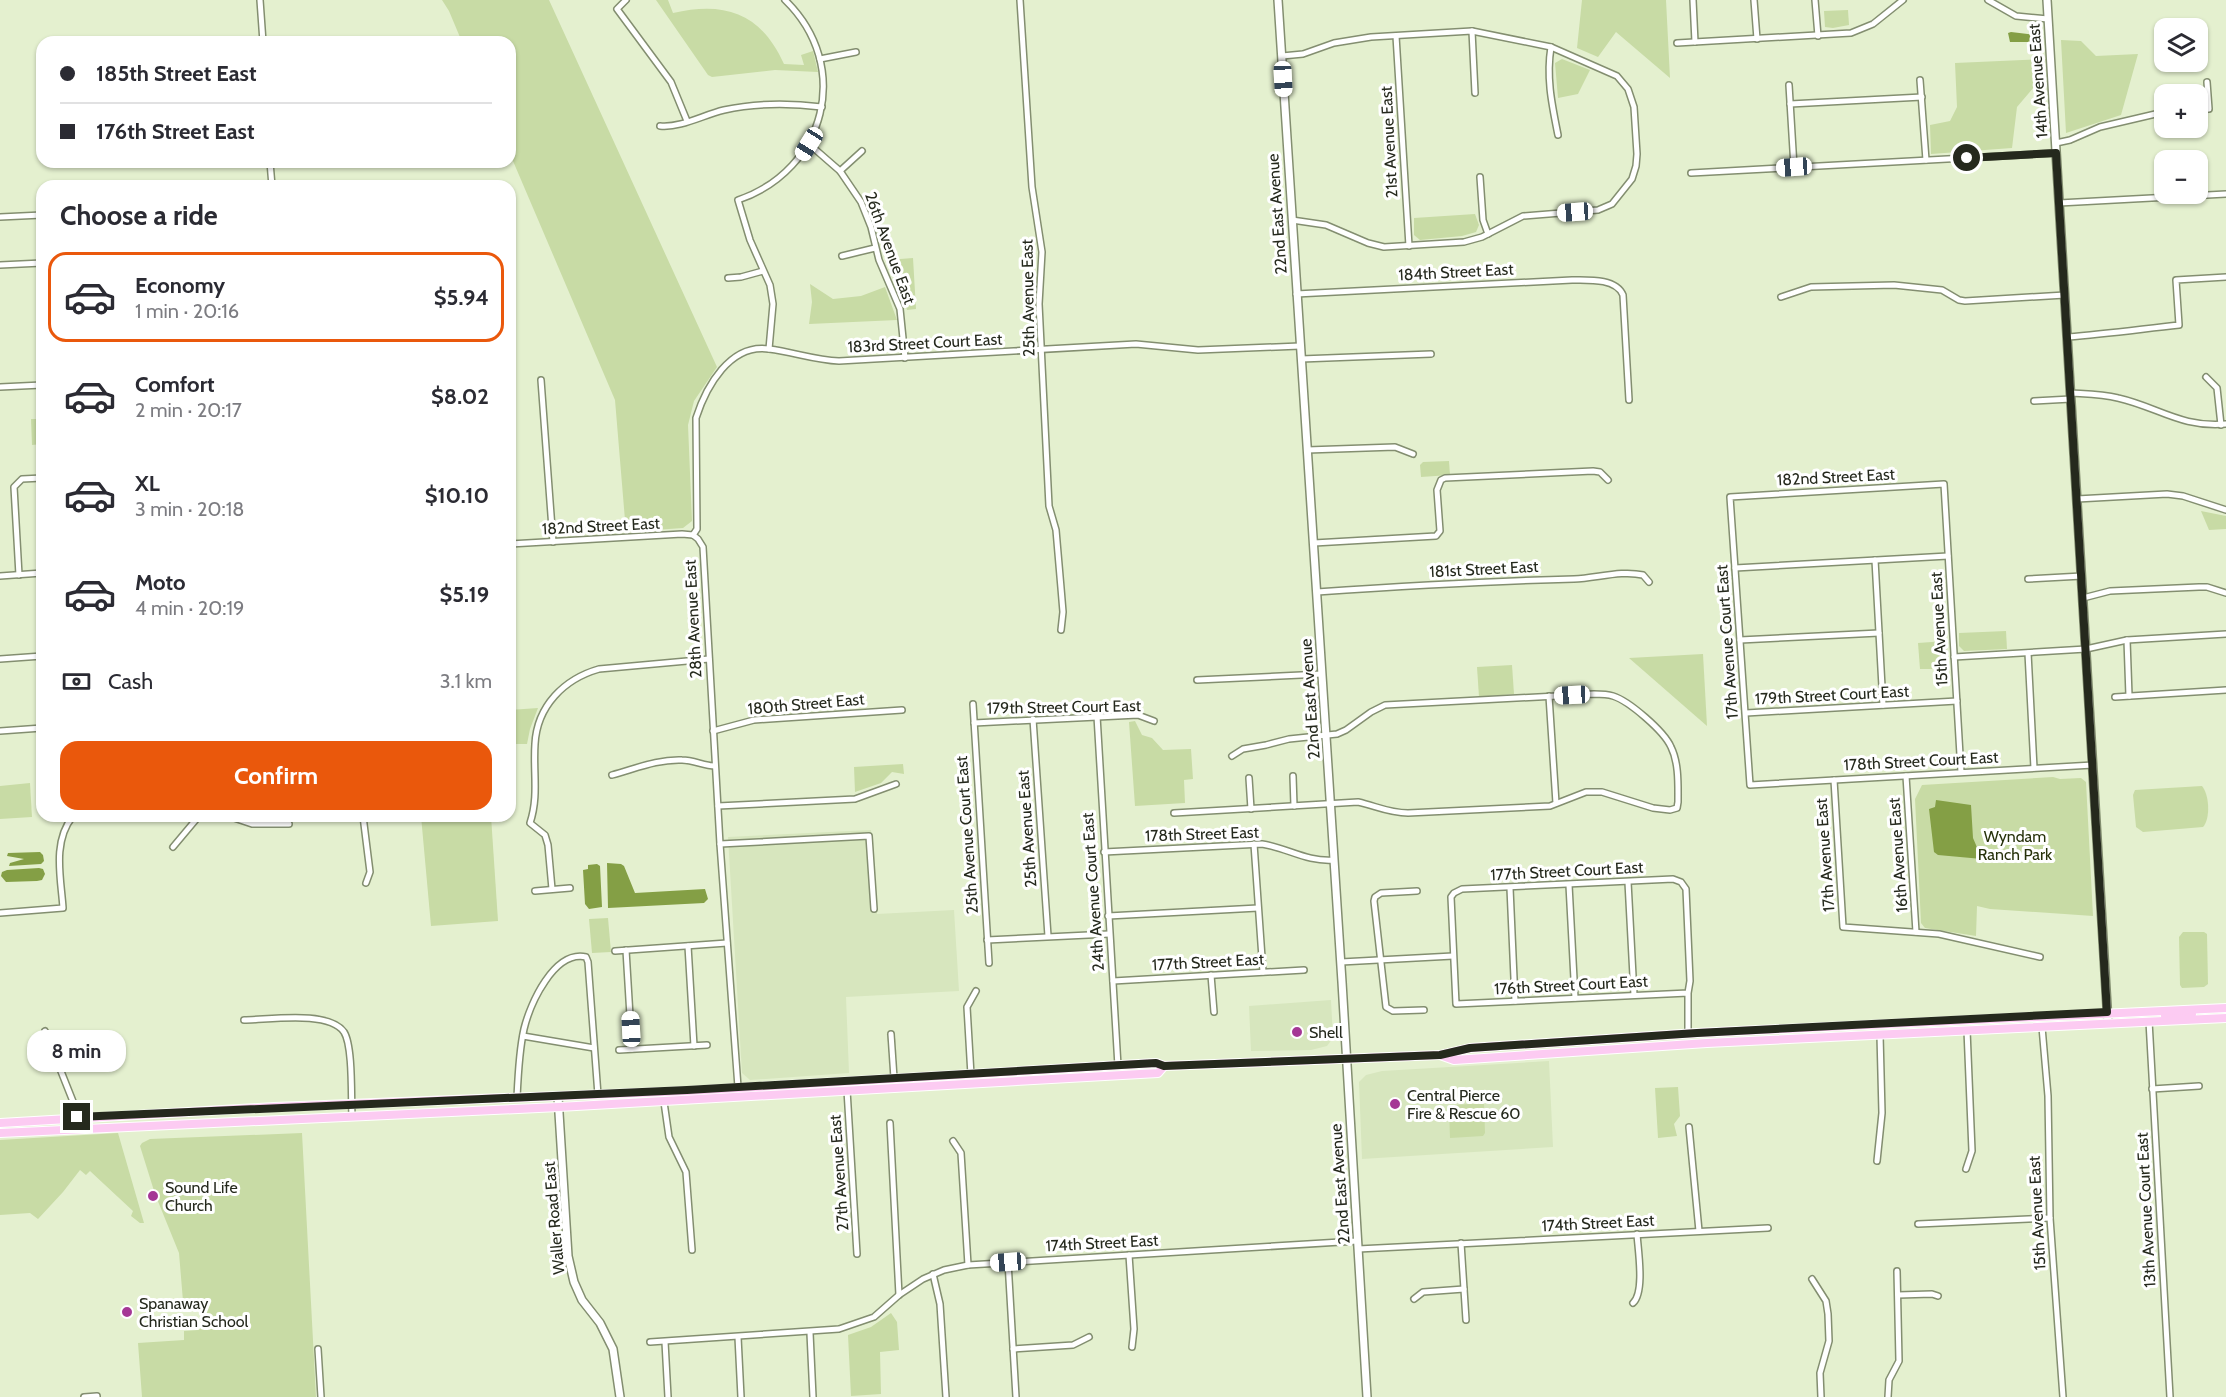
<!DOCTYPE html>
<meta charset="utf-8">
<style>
:root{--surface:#fff;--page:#f2f2f3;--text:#2b2b33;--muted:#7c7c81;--line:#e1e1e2;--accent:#ea580c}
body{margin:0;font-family:Cabin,sans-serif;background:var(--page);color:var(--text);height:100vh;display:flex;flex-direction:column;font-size:22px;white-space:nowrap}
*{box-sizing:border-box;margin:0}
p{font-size:20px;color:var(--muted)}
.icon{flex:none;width:33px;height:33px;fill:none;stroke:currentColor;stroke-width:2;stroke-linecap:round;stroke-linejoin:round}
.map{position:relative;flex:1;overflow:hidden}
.drawer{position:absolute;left:36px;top:180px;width:480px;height:642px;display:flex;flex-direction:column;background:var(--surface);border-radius:18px;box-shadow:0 2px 4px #0004}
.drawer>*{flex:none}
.top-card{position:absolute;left:36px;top:36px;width:480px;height:132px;border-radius:18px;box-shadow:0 2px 4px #0004;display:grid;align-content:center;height:132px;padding:0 24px;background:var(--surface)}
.controls{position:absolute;left:2154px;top:18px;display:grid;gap:12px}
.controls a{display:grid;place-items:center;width:54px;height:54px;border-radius:12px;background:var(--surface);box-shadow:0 2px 4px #0004;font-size:30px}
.end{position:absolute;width:27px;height:27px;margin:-14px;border:8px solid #25291d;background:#fff;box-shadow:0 0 0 3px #fff}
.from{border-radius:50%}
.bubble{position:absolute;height:42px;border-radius:18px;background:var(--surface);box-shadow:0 2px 4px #0004;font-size:20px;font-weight:800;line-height:42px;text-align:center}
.car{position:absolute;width:18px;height:36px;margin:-18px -9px;border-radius:8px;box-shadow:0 0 4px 2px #0007;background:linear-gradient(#fff 24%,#345 0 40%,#fff 0 76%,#345 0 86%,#fff 0)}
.top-card b{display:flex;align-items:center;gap:21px;height:57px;font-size:22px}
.top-card b+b{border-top:2px solid var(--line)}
.top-card i{width:15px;height:15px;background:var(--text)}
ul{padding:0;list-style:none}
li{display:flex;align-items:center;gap:18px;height:90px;margin:0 12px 9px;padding:0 12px;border:3px solid transparent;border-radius:18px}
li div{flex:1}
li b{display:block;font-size:22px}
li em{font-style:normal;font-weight:800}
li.selected{border-color:var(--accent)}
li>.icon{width:54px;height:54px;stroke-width:1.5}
h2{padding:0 24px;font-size:27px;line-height:72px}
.pay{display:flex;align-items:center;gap:15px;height:66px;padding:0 24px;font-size:22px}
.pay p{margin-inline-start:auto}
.action{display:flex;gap:12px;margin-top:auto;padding:12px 24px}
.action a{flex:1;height:69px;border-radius:18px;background:var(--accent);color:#fff;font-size:24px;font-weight:800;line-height:69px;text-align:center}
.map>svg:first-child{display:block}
</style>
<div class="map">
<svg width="2226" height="1397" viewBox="0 0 2226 1397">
<rect width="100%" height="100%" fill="#e4f0cf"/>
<g fill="#d7e6be">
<polygon points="871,830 877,914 954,910 959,991 846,997 849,1073 750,1080 742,1073 728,837"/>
<polygon points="1331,1000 1333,1038 1327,1046 1311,1050 1251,1051 1249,1006"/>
<polygon points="1549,1061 1553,1147 1362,1159 1359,1082 1366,1075 1382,1071"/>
</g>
<g fill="#c8dba5">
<polygon points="442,0 549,0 717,367 694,401 688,425 692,521 683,528 626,532 615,400 510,154 510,42 462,42 449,11"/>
<path d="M656,0H668L673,13C725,1 761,13 784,64L804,65L801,55L813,51L818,72L775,70L712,77L708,75Z"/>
<polygon points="1582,0 1666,0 1670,78 1616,32 1598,57 1577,48"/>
<polygon points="1848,10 1849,25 1833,28 1825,27 1824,11"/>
<polygon points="2061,40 2081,41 2096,56 2138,54 2121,115 2066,133"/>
<polygon points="1562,59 1590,70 1578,94 1558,98 1555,63"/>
<polygon points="2046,59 2039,81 2017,107 2012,148 1931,154 1930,125 1950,121 1957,107 1955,63"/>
<polygon points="1475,214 1479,225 1476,232 1462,236 1420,240 1414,235 1414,218"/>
<polygon points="913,258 916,309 907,310 901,291 887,260"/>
<polygon points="810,284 833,299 861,296 885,287 897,320 809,324 812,302"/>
<polygon points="31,419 42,419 42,444 32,445"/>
<polygon points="1449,461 1450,475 1421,477 1420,465 1423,462"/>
<polygon points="2201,511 2226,516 2226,529 2209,530"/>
<polygon points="2006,631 2007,649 1964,651 1959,646 1959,633"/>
<polygon points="1946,641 1948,669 1920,669 1918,643"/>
<polygon points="1703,654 1707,726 1629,658"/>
<polygon points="1512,665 1514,694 1479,697 1477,667"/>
<polygon points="538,708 530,729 527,744 510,744 510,710"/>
<polygon points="1135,721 1142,735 1152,738 1163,750 1191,749 1193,779 1184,780 1185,803 1135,806 1129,722"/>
<polygon points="903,764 904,774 892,772 881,783 855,792 854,767"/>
<polygon points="2053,777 2060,779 2081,778 2086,782 2093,916 1990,909 1977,906 1976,936 1925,928 1921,923 1915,799 1922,785"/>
<polygon points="30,783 32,817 0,819 0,786"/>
<path d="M2202,786C2209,794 2211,818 2203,827L2143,832L2136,827L2133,795L2135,790Z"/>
<polygon points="421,816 491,816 498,921 431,926"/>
<polygon points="608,918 611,952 592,953 589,919"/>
<polygon points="2183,932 2204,932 2207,934 2208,984 2204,987 2182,988 2180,985 2179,937"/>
<polygon points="1678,1087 1680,1116 1674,1124 1677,1136 1658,1138 1655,1088"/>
<polygon points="1484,1103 1485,1133 1483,1136 1450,1138 1449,1110 1455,1110 1455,1105"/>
<polygon points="118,1133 144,1223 140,1223 131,1216 133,1211 90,1171 86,1175 80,1170 63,1192 38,1219 30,1213 0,1215 0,1140"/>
<polygon points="302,1133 316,1397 142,1397 138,1343 184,1340 184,1331 198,1330 203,1324 202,1310 183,1301 179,1253 155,1194 140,1146 142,1143 150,1139"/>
<polygon points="891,1313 897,1322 899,1350 880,1352 881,1394 851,1396 848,1335 871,1327"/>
</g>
<g fill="#849f45">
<polygon points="2011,32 2036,35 2035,42 2010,42 2008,33"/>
<polygon points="1936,800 1971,805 1973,838 1982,859 1938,855 1934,852 1929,809 1935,807"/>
<polygon points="40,852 43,855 44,861 41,864 9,866 10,863 24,859 7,856 8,853"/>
<polygon points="607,863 621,864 624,866 635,893 705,889 708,899 704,903 608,908"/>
<polygon points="597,864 600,866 602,907 589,909 585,904 583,870 588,869 588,865"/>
<polygon points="39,868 43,869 45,874 42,880 37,881 6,882 1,876 2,872 7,870"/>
</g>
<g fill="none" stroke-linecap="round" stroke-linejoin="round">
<g stroke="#838e70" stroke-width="8">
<g id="street">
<polyline points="260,0 263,42"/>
<polyline points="626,0 617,9 671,82 687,121"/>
<polyline points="1020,0 1032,187 1042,252 1039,304 1049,506 1056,530 1061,588 1063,612 1061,630"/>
<polyline points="1693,0 1695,42"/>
<polyline points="1754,0 1757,39"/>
<polyline points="1815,0 1818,36"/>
<polyline points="1988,0 2016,16 2048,19"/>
<polyline points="1472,31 1475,93"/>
<polyline points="1396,36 1409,246"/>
<polyline points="1677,43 1851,33 1873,24 1903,0"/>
<path d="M1551,47C1546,78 1552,105 1558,135"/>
<polyline points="1282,56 1303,54 1334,43 1371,37 1472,31 1551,47 1617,76 1628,89 1634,107 1637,154 1636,166 1632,179 1612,204 1598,210 1523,216 1482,237 1464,242 1384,247 1368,243 1326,225 1292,220"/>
<polyline points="820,59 856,52"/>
<polyline points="1920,80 1926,160"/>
<polyline points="1789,85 1794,167"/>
<polyline points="1790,104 1922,97"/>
<polyline points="2198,110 2209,109 2207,82"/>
<path d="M660,126C681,128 703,115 724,110C756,103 789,103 822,107"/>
<polyline points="2056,143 2070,140 2100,127 2164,112"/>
<polyline points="809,144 840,171 861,202 871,227 879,260 900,309 905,358"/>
<polyline points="270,162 272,186"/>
<polyline points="840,171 862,151"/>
<polyline points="1691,173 2056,153"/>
<polyline points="1480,177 1483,220 1488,234"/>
<polyline points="2059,203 2226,194"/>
<polyline points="0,217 42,215"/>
<polyline points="842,256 875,248"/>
<polyline points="0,265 42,263"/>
<polyline points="728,278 741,277 763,271"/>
<path d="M1296,294L1572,280C1588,280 1616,278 1623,295L1629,400"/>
<polyline points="1781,297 1811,287 1894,285 1942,290 1959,300 1965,301 2065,295"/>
<path d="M2068,337C2105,334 2142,329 2179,325L2176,280L2226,277"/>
<path d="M769,349L773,304L770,285L750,240L738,200C826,170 853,66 785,0"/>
<polyline points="1301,359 1431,354"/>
<polyline points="2206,377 2217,388 2221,425"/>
<polyline points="541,380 553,542"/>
<polyline points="0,387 42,385"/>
<path d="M2071,393C2087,394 2102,394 2118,398C2158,407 2181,428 2226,424"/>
<polyline points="2034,401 2071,399"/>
<polyline points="1307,450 1395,447 1413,454"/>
<polyline points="2077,499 2167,494 2183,496 2226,510"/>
<path d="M693,535L697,529L696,418C706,387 730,343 769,349C793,352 815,360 839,361L1136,344L1198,350L1300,346"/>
<polyline points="693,535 698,539 703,547 720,844 738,1087"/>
<polyline points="1314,543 1436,536 1440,531 1437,490 1441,480 1445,478 1593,471 1600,472 1608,480"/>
<polyline points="510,544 682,534 693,535"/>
<polyline points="1875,560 1883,705"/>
<polyline points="1735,568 1948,556"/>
<polyline points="19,575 14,487 22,479 42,478"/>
<polyline points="0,576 42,573"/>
<polyline points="2028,579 2082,576"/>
<path d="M1317,592C1403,586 1488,581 1574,579C1597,578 1622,570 1643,575L1649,582"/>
<polyline points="2083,598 2110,591 2199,587 2207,587 2226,593"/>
<polyline points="1740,640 1879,633"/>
<polyline points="2127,640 2129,696"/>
<polyline points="2028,653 2034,768"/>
<polyline points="1954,657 2086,649 2127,640 2226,634"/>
<polyline points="0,659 42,656"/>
<polyline points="1197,680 1322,674"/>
<polyline points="1549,696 1556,803"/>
<polyline points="2115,697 2226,690"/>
<polyline points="973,704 989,963"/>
<polyline points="1746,713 1957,701"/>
<polyline points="1097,716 1118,1066"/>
<polyline points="1033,719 1048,936"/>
<polyline points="974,723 1138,715 1154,721"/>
<polyline points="0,731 42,728"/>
<polyline points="713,731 754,720 902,710"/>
<polyline points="1961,772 1944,484 1730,497 1750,785 2093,765"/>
<path d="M612,775C635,769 657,759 682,760C694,760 704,766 715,766"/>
<polyline points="1293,776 1294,806"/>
<polyline points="1906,776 1916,932"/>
<polyline points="1249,778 1251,809"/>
<polyline points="1834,780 1843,927 1939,934 2040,957"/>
<polyline points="718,806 855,799 896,784"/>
<path d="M1174,813L1358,802C1376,806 1389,813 1408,813L1550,806L1586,792H1602L1653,808L1670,810L1677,808L1678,802C1678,785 1679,763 1671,747C1664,731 1629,701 1613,696C1607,694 1600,694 1594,694L1385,705L1371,712L1346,730L1337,734L1289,739L1266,745L1243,749L1232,756"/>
<polyline points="228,816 252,824 289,824"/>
<polyline points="363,816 370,872 366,883"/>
<polyline points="720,844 869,836 874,909"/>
<polyline points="1254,844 1263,972"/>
<polyline points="173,847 199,816"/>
<path d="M1104,852L1262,844C1288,848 1306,862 1334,860"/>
<polyline points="1628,882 1634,995"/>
<polyline points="1569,885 1575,998"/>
<polyline points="1510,888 1515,1001"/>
<path d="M552,889L548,845L545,835L530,823C539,796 533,772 535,744C537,706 564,679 599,669L709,659"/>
<polyline points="535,891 570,888"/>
<polyline points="1417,891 1381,893 1375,897 1374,901 1386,1007 1393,1011 1424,1010"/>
<path d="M0,913L63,908C61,878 52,842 73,816"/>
<polyline points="1108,916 1258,908"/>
<polyline points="987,940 1109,934"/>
<polyline points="688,946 694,1046"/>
<polyline points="626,950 632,1049"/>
<polyline points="615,951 727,943"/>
<polyline points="1341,962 1453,956"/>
<polyline points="1211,975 1214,1012"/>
<polyline points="1113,981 1304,970"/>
<path d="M244,1020C268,1020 329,1010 344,1032C353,1046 351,1097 352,1116"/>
<polyline points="2149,1021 2170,1397"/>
<polyline points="2042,1027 2048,1096 2050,1218 2063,1397"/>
<polyline points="45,1031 74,1104 77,1117"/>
<polyline points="1688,1033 1688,993 1690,981 1686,889 1681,882 1673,879 1462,889 1454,893 1451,897 1456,1004 1688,993"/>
<polyline points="891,1034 894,1078"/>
<polyline points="523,1036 594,1048"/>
<polyline points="619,1050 707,1045"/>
<polyline points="971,1075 967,1007 976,991"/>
<polyline points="2152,1089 2199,1086"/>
<polyline points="847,1090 857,1254"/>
<path d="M517,1098C518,1076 519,1051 524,1029C530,1004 554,950 586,957L588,962L598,1095"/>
<polyline points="664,1102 669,1137 686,1172 692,1250"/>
<polyline points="890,1123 899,1295"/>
<polyline points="1689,1127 1699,1231"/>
<polyline points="953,1141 961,1153 968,1265"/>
<polyline points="1877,1161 1882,1113 1880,1035"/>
<polyline points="1966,1169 1972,1151 1967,1030"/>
<polyline points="1918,1224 2050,1218"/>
<polyline points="1461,1243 1466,1320"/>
<polyline points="1358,1249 1768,1228"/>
<polyline points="1129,1255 1134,1329 1132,1347"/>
<polyline points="1008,1262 1016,1397"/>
<polyline points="933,1274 940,1304 946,1397"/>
<polyline points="1812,1279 1826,1301 1828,1314 1829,1341 1820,1373 1821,1397"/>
<polyline points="1898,1295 1932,1294 1938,1296"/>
<polyline points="1414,1299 1423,1292 1464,1289"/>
<path d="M1633,1303C1645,1292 1638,1250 1637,1234"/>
<polyline points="810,1333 813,1397"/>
<polyline points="738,1337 741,1397"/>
<polyline points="650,1342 839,1329 874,1317 899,1295 923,1279 944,1270 968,1265 1357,1241"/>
<polyline points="665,1342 668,1397"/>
<polyline points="318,1349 321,1397"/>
<polyline points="1013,1349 1073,1345 1089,1337"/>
<polyline points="84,1397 97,1396"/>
<polyline points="1888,1397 1889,1380 1899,1361 1897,1271"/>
</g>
</g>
<g stroke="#838e70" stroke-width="10">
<g id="secondary">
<polyline points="1278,0 1342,982 1367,1397"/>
<polyline points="2047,0 2108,1023"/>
<polyline points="558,1097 568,1256 574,1282 582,1300 600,1323 613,1349 620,1397"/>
</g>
</g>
<g stroke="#fff" stroke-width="10">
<g id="primary">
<polyline points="2165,1016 2192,1014"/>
<polyline points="1440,1055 1454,1060 1707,1043 2226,1018"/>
<polyline points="0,1123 274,1107 687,1091 1156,1063 1164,1066 1440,1055 1470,1048 1697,1033 2226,1008"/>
<polyline points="0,1133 559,1107 1158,1073 1164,1066"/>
</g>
</g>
<use href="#street" stroke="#fff" stroke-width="5"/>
<use href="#secondary" stroke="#fff" stroke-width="7"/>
<use href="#primary" stroke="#fccbf2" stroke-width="8"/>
</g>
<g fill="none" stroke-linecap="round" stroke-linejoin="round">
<polyline stroke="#25291d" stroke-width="8" points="77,1117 687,1090 1156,1063 1164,1066 1440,1055 1470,1048 1697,1033 2107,1012 2056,153 1967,158"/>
</g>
<g fill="#a53795" stroke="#fff" stroke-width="2">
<circle cx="1297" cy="1032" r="6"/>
<circle cx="1395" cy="1104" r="6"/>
<circle cx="153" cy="1196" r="6"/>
<circle cx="127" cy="1312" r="6"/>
</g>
<g text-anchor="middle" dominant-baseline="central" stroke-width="6" stroke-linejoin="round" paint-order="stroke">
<g font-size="16" fill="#25291d" stroke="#fff">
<text transform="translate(2038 81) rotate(-94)">14th Avenue East</text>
<text transform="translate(1389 142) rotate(-93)">21st Avenue East</text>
<text transform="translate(1277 214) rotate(-94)">22nd East Avenue</text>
<text transform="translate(890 248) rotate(70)">26th Avenue East</text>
<text transform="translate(1456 272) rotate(-3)">184th Street East</text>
<text transform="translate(1028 298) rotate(-91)">25th Avenue East</text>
<text transform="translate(925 343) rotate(-3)">183rd Street Court East</text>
<text transform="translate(1836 477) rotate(-3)">182nd Street East</text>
<text transform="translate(601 526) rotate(-3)">182nd Street East</text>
<text transform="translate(1484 569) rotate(-3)">181st Street East</text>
<text transform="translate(693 619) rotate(-93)">28th Avenue East</text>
<text transform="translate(1939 629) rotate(-93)">15th Avenue East</text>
<text transform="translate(1727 642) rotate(-94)">17th Avenue Court East</text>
<text transform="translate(1832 695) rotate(-3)">179th Street Court East</text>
<text transform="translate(1310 699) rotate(-94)">22nd East Avenue</text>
<text transform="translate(806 704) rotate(-5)">180th Street East</text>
<text transform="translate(1064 707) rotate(-1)">179th Street Court East</text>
<text transform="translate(1921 761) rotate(-3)">178th Street Court East</text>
<text transform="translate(1027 829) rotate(-94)">25th Avenue East</text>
<text transform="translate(1202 834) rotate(-2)">178th Street East</text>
<text transform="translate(967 835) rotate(-94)">25th Avenue Court East</text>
<text transform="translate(1825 855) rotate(-94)">17th Avenue East</text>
<text transform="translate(1898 855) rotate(-94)">16th Avenue East</text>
<text transform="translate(1567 871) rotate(-3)">177th Street Court East</text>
<text transform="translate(1093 892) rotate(-94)">24th Avenue Court East</text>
<text transform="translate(1208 962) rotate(-3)">177th Street East</text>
<text transform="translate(1571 985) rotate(-3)">176th Street Court East</text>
<text transform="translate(839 1173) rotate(-94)">27th Avenue East</text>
<text transform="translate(1340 1184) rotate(-94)">22nd East Avenue</text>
<text transform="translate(2146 1210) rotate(-93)">13th Avenue Court East</text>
<text transform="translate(2037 1213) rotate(-93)">15th Avenue East</text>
<text transform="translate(554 1218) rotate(-95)">Waller Road East</text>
<text transform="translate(1598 1223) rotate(-3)">174th Street East</text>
<text transform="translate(1102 1243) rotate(-3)">174th Street East</text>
</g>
<g font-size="16" fill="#26310a" stroke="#fff">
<text x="2015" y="836">Wyndam<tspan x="2015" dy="18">Ranch Park</tspan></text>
</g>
<g font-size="16" fill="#25291d" stroke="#fff" text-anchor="start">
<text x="1309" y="1032">Shell</text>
<text x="1407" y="1095">Central Pierce<tspan x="1407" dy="18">Fire &amp; Rescue 60</tspan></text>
<text x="165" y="1187">Sound Life<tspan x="165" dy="18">Church</tspan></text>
<text x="139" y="1303">Spanaway<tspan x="139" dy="18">Christian School</tspan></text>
</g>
</g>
</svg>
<div class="controls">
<a><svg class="icon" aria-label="layers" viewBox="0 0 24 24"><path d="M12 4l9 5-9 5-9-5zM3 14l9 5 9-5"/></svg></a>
<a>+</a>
<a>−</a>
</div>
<i class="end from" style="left:1967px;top:158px"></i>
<i class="end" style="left:77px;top:1117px"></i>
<div class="bubble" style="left:27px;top:1030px;width:99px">8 min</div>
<i class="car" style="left:1283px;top:79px;rotate:177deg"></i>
<i class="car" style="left:809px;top:144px;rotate:212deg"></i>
<i class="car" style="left:1794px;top:167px;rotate:266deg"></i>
<i class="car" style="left:1575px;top:212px;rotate:266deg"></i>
<i class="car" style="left:1572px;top:695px;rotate:267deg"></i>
<i class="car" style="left:631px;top:1029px;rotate:357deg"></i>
<i class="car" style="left:1008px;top:1262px;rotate:266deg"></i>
<div class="top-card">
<b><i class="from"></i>185th Street East</b>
<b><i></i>176th Street East</b>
</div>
<section class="drawer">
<h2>Choose a ride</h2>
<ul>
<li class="selected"><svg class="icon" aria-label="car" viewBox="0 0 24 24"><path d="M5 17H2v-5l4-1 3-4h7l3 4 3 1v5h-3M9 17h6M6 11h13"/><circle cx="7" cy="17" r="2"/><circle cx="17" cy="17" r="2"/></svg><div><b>Economy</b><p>1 min · 20:16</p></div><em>$5.94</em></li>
<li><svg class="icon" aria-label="car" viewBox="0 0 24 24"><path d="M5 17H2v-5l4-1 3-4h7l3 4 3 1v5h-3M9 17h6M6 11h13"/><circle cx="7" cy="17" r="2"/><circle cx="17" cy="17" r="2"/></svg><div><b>Comfort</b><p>2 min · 20:17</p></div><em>$8.02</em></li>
<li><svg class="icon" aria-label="car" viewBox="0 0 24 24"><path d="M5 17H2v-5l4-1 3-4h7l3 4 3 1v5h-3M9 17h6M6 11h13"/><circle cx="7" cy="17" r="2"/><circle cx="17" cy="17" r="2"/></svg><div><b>XL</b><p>3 min · 20:18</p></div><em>$10.10</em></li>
<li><svg class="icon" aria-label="car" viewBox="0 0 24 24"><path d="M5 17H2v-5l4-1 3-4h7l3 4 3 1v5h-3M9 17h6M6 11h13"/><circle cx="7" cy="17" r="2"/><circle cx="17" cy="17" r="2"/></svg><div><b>Moto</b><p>4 min · 20:19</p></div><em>$5.19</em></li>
</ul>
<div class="pay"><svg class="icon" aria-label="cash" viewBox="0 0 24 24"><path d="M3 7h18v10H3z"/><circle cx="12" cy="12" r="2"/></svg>Cash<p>3.1 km</p></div>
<div class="action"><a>Confirm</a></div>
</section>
</div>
